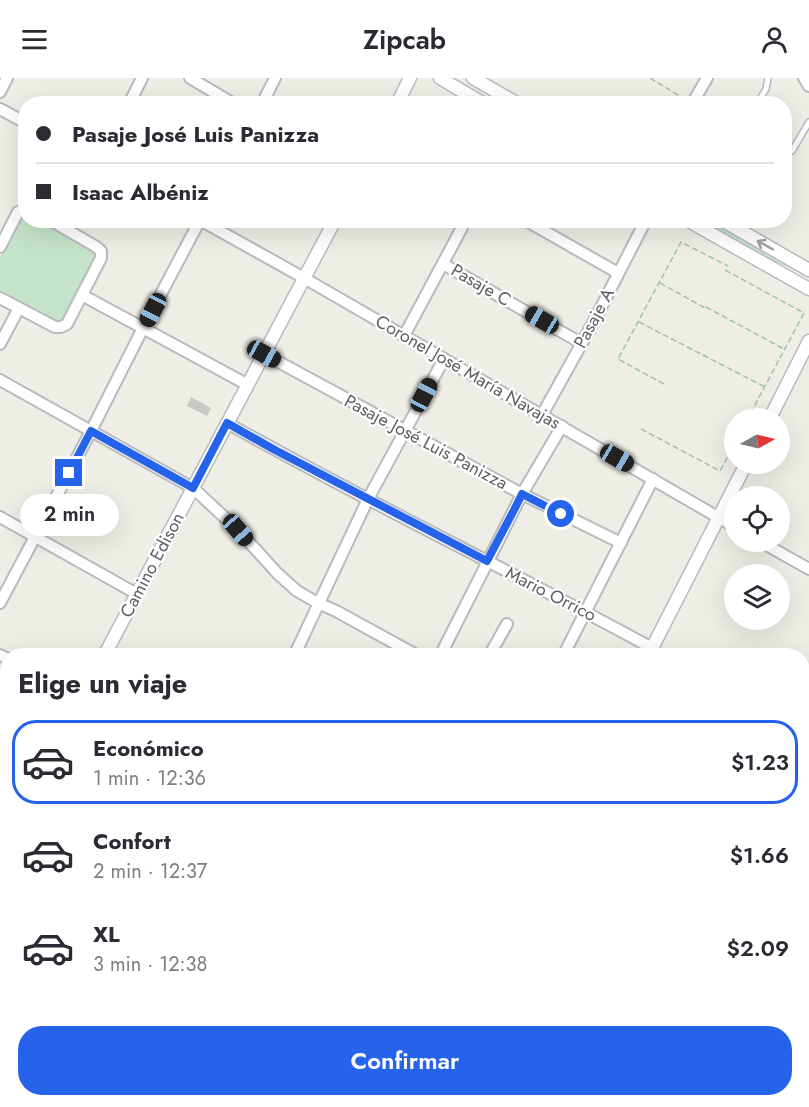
<!DOCTYPE html>
<html lang="es">
<meta charset="utf-8">
<style>
:root{--surface:#fff;--page:#f2f2f3;--text:#2b2b33;--muted:#7c7c81;--line:#e1e1e2;--accent:#2563eb}
body{margin:0;font-family:Jost,sans-serif;background:var(--page);color:var(--text);height:100vh;display:flex;flex-direction:column;font-size:22px;white-space:nowrap}
*{box-sizing:border-box;margin:0}
p{font-size:20px;color:var(--muted)}
.icon{flex:none;width:33px;height:33px;fill:none;stroke:currentColor;stroke-width:2;stroke-linecap:round;stroke-linejoin:round}
.map{position:relative;flex:1;overflow:hidden}
.drawer{position:absolute;left:0px;top:570px;width:810px;height:459px;display:flex;flex-direction:column;background:var(--surface);border-radius:24px 24px 0 0;box-shadow:0 6px 24px #0002}
.drawer>*{flex:none}
.banner{position:absolute;left:18px;top:18px;width:774px;height:132px;border-radius:24px;box-shadow:0 6px 24px #0002;display:grid;align-content:center;height:132px;padding:0 18px;background:var(--surface)}
.needle{width:39px;rotate:82deg}
.controls{position:absolute;left:724px;top:330px;display:grid;gap:12px}
.controls a{display:grid;place-items:center;width:66px;height:66px;border-radius:50%;background:var(--surface);box-shadow:0 6px 24px #0002;font-size:30px}
.end{position:absolute;width:27px;height:27px;margin:-14px;border:8px solid #2563eb;background:#fff;box-shadow:0 0 0 3px #fff}
.from{border-radius:50%}
.bubble{position:absolute;height:42px;border-radius:21px;background:var(--surface);box-shadow:0 6px 24px #0002;font-size:20px;font-weight:600;line-height:42px;text-align:center}
.car{position:absolute;width:18px;height:36px;margin:-18px -9px;border-radius:8px;box-shadow:0 0 4px 2px #0007;background:linear-gradient(#222 24%,#8ab4d8 0 40%,#222 0 76%,#8ab4d8 0 86%,#222 0)}
.banner b{display:flex;align-items:center;gap:21px;height:57px;font-size:22px}
.banner b+b{border-top:2px solid var(--line)}
.banner i{width:15px;height:15px;background:var(--text)}
ul{padding:0;list-style:none}
li{display:flex;align-items:center;gap:18px;height:84px;margin:0 12px 9px;padding:0 6px;border:3px solid transparent;border-radius:24px}
li div{flex:1}
li b{display:block;font-size:22px}
li em{font-style:normal;font-weight:600}
li.on{border-color:var(--accent)}
li>.icon{width:54px;height:54px;stroke-width:1.5}
h2{padding:0 18px;font-size:27px;line-height:72px}
.button{display:flex;gap:12px;margin-top:auto;padding:12px 18px}
.button a{flex:1;height:69px;border-radius:24px;background:var(--accent);color:#fff;font-size:24px;font-weight:600;line-height:69px;text-align:center}
header{display:flex;justify-content:space-between;align-items:center;height:78px;padding:0 18px;background:var(--surface);font-size:27px;font-weight:600}
.map>svg:first-child{display:block}
</style>
<header><svg class="icon" aria-label="menu" viewBox="0 0 24 24"><path d="M4 6h16M4 12h16M4 18h16"/></svg>Zipcab<svg class="icon" aria-label="person" viewBox="0 0 24 24"><circle cx="12" cy="8" r="4"/><path d="M4 21q1-7 8-7t8 7"/></svg></header>
<div class="map">
<svg width="809" height="1029" viewBox="0 0 809 1029">
<rect width="100%" height="100%" fill="#efeee6"/>
<g fill="#c4e4c9">
<polygon points="25,135 26,142 43,143 92,169 95,176 64,244 59,245 0,216 0,179 22,136"/>
<polygon points="700,143 711,143 809,198 809,200 789,189 760,178"/>
</g>
<polygon fill="#cac8c2" points="191,319 211,330 207,338 187,328"/>
<g fill="none" stroke-linecap="round" stroke-linejoin="round">
<g stroke="#b8babe" stroke-width="8">
<g id="service">
<polyline points="757,26 766,11 768,0"/>
<polyline points="792,73 809,44"/>
</g>
</g>
<g stroke="#b8babe" stroke-width="14">
<g id="minor">
<polyline points="190,0 234,26"/>
<polyline points="804,0 809,8"/>
<polyline points="0,14 7,0"/>
<polyline points="129,26 142,0"/>
<polyline points="262,26 275,0"/>
<polyline points="692,26 707,0"/>
<polyline points="0,31 26,45"/>
<polyline points="200,142 304,200 735,449"/>
<polyline points="525,142 618,195"/>
<polyline points="0,169 18,134 26,131"/>
<polyline points="443,186 581,265"/>
<polyline points="82,217 248,307"/>
<polyline points="0,220 55,249 61,249 67,246 101,180 101,173 95,168 50,142"/>
<polyline points="404,258 466,142"/>
<polyline points="0,266 19,230"/>
<polyline points="264,276 522,416 621,465"/>
<polyline points="0,302 193,410 238,452 278,496 297,513 318,525 336,533 418,578"/>
<polyline points="542,337 593,245 646,142"/>
<path d="M227,345C367,424 511,493 652,570"/>
<polyline points="0,439 137,516"/>
<polyline points="761,464 809,491"/>
<polyline points="0,525 91,353 143,250 200,142"/>
<polyline points="0,577 8,581"/>
<polyline points="294,578 368,421 444,281"/>
<polyline points="440,578 522,416 562,348"/>
<polyline points="489,578 507,546"/>
<polyline points="563,578 653,401"/>
<polyline points="802,672 809,660"/>
<polyline points="0,714 8,718"/>
<polyline points="802,790 809,794"/>
<polyline points="372,1022 378,1029"/>
<polyline points="786,1022 800,1029"/>
<polyline points="63,1029 67,1022"/>
<polyline points="216,1029 220,1022"/>
<polyline points="612,1029 616,1022"/>
</g>
</g>
<g stroke="#b8babe" stroke-width="15">
<g id="tertiary">
<polyline points="440,0 484,26"/>
<polyline points="473,0 518,26"/>
<polyline points="397,26 410,0"/>
<polyline points="687,142 809,211"/>
<polyline points="722,142 809,192"/>
<polyline points="770,340 809,263"/>
<polyline points="104,578 335,142"/>
<polyline points="648,578 746,386"/>
<polyline points="0,773 8,759"/>
<polyline points="419,1029 423,1022"/>
</g>
</g>
<g stroke="#9cc2ad" stroke-width="1.5" stroke-dasharray="6 3" stroke-linecap="butt">
<polyline points="650,0 683,20"/>
<polyline points="725,192 804,235 748,340"/>
<polyline points="660,205 705,230"/>
<polyline points="706,229 784,271"/>
<polyline points="639,244 765,309"/>
<polyline points="664,306 618,281 681,164 728,188"/>
<polyline points="641,351 720,393 735,365"/>
</g>
<use href="#service" stroke="#fff" stroke-width="5"/>
<use href="#minor" stroke="#fff" stroke-width="10"/>
<use href="#tertiary" stroke="#fff" stroke-width="12"/>
</g>
<defs><path id="oneway-shaft" d="M-6 0H5M1.5-3L5.5 0L1.5 3" fill="none" stroke-width="1.6" stroke-linecap="round" stroke-linejoin="round" transform="scale(1.5)"/></defs>
<use stroke="#9ea0a3" href="#oneway-shaft" transform="translate(765 167) rotate(-151)"/>
<g fill="none" stroke-linecap="round" stroke-linejoin="round">
<polyline stroke="#2563eb" stroke-width="8" points="69,395 91,353 193,410 227,345 275,372 487,483 514,432 522,416 561,436"/>
</g>
<g text-anchor="middle" dominant-baseline="central" stroke-width="4.5" stroke-linejoin="round" paint-order="stroke">
<g font-size="18" fill="#5d6065" stroke="#fff">
<text transform="translate(481 207) rotate(30)">Pasaje C</text>
<text transform="translate(594 240) rotate(-62)">Pasaje A</text>
<text transform="translate(468 294) rotate(30)">Coronel José María Navajas</text>
<text transform="translate(426 364) rotate(28)">Pasaje José Luis Panizza</text>
<text transform="translate(152 487) rotate(-62)">Camino Edison</text>
<text transform="translate(551 516) rotate(27)">Mario Orrico</text>
</g>
</g>
</svg>
<div class="controls">
<a><svg class="needle" viewBox="-14 -14 28 28"><path d="M0-13l5 13h-10z" fill="#e53935"/><path d="M0 13l5-13h-10z" fill="#7c7c81"/></svg></a>
<a><svg class="icon" aria-label="locate" viewBox="0 0 24 24"><circle cx="12" cy="12" r="6"/><path d="M12 2v4M12 18v4M2 12h4M18 12h4"/></svg></a>
<a><svg class="icon" aria-label="layers" viewBox="0 0 24 24"><path d="M12 4l9 5-9 5-9-5zM3 14l9 5 9-5"/></svg></a>
</div>
<i class="end from" style="left:561px;top:436px"></i>
<i class="end" style="left:69px;top:395px"></i>
<div class="bubble" style="left:20px;top:416px;width:99px">2 min</div>
<i class="car" style="left:153px;top:232px;rotate:208deg"></i>
<i class="car" style="left:542px;top:242px;rotate:300deg"></i>
<i class="car" style="left:264px;top:276px;rotate:119deg"></i>
<i class="car" style="left:424px;top:317px;rotate:28deg"></i>
<i class="car" style="left:617px;top:380px;rotate:120deg"></i>
<i class="car" style="left:238px;top:452px;rotate:139deg"></i>
<div class="banner">
<b><i class="from"></i>Pasaje José Luis Panizza</b>
<b><i></i>Isaac Albéniz</b>
</div>
<section class="drawer">
<h2>Elige un viaje</h2>
<ul>
<li class="on"><svg class="icon" aria-label="car" viewBox="0 0 24 24"><path d="M5 17H2v-5l4-1 3-4h7l3 4 3 1v5h-3M9 17h6M6 11h13"/><circle cx="7" cy="17" r="2"/><circle cx="17" cy="17" r="2"/></svg><div><b>Económico</b><p>1 min · 12:36</p></div><em>$1.23</em></li>
<li><svg class="icon" aria-label="car" viewBox="0 0 24 24"><path d="M5 17H2v-5l4-1 3-4h7l3 4 3 1v5h-3M9 17h6M6 11h13"/><circle cx="7" cy="17" r="2"/><circle cx="17" cy="17" r="2"/></svg><div><b>Confort</b><p>2 min · 12:37</p></div><em>$1.66</em></li>
<li><svg class="icon" aria-label="car" viewBox="0 0 24 24"><path d="M5 17H2v-5l4-1 3-4h7l3 4 3 1v5h-3M9 17h6M6 11h13"/><circle cx="7" cy="17" r="2"/><circle cx="17" cy="17" r="2"/></svg><div><b>XL</b><p>3 min · 12:38</p></div><em>$2.09</em></li>
</ul>
<div class="button"><a>Confirmar</a></div>
</section>
</div>
